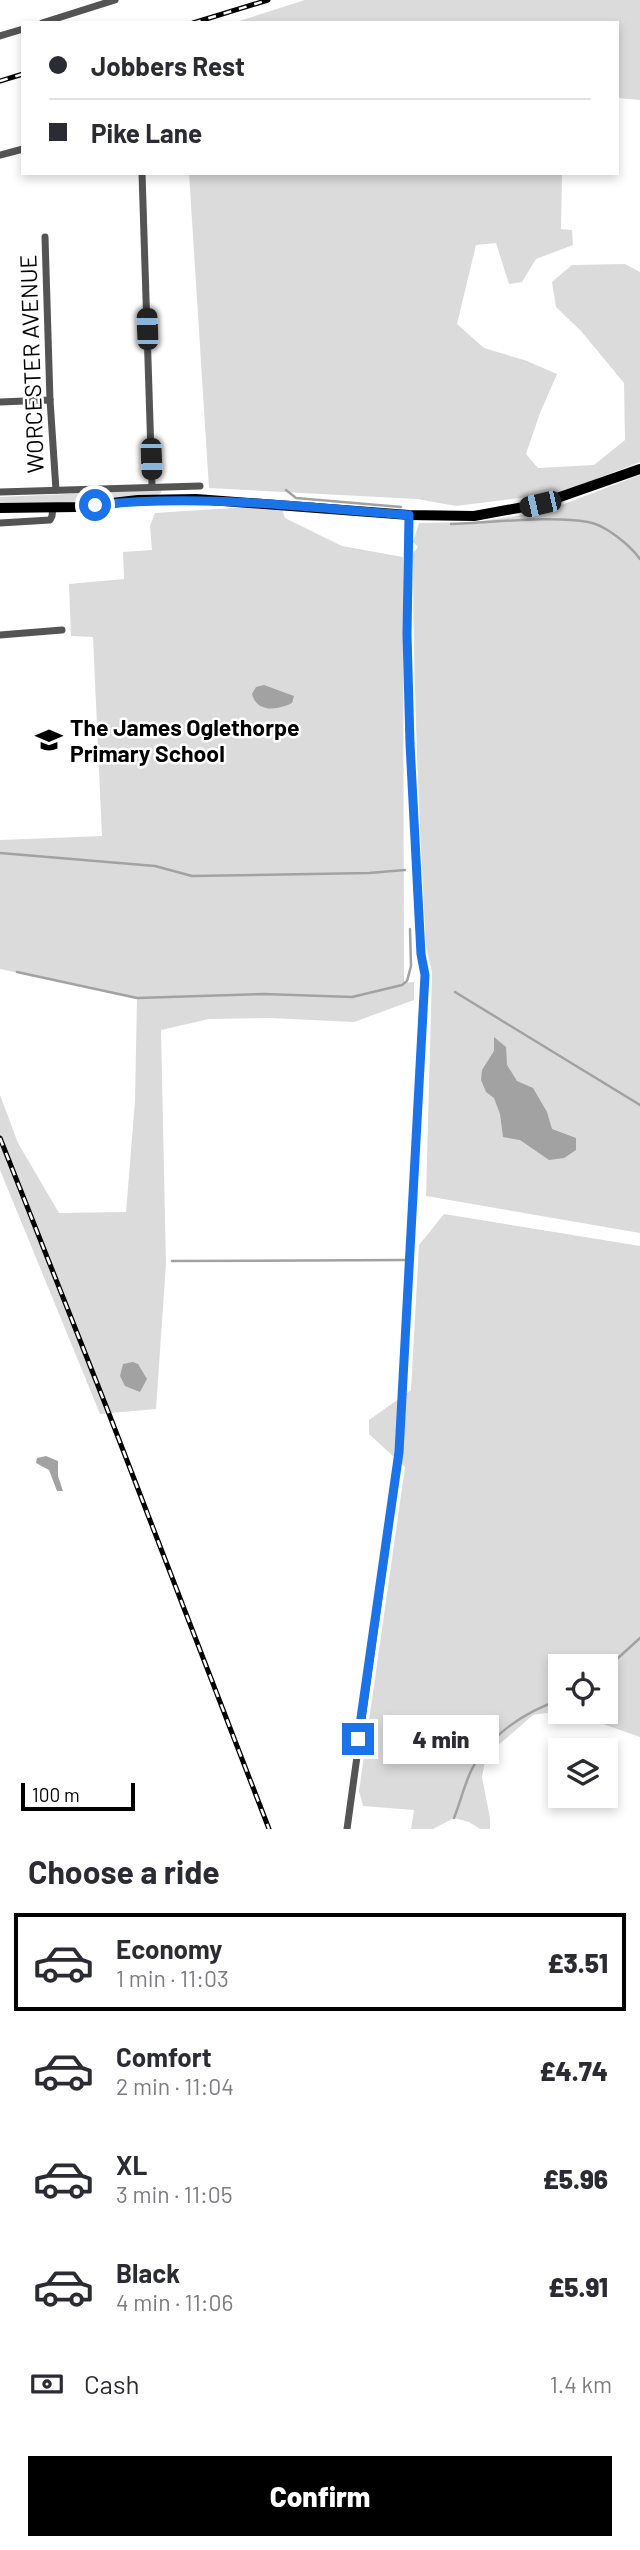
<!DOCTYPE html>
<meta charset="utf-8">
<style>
:root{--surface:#fff;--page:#f2f2f3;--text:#2b2b33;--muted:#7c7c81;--line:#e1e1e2;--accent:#000}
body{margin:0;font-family:Barlow,sans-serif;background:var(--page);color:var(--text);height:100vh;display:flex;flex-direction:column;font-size:26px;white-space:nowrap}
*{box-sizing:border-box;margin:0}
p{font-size:23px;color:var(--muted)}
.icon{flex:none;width:38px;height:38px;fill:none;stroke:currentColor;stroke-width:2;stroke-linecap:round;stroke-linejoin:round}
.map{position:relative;height:1829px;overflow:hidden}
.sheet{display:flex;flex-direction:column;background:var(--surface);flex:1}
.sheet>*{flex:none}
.top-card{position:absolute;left:21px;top:21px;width:598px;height:154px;border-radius:0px;box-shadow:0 4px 10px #0003;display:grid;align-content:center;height:154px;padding:0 28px;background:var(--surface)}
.buttons{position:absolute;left:548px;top:1654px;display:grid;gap:14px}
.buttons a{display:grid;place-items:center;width:70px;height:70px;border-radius:0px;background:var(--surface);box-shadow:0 4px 10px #0003;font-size:35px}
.scale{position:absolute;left:21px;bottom:18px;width:114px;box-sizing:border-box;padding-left:7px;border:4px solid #000;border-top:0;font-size:19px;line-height:24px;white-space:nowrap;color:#000;-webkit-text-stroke:5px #fff;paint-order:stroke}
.end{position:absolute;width:32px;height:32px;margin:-16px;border:9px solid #1a73e8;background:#fff;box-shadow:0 0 0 4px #fff}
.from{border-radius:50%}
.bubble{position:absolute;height:49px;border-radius:0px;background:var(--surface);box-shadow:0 4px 10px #0003;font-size:23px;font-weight:800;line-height:49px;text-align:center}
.car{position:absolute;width:21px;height:42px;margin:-21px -10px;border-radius:9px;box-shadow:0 0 5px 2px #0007;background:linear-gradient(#222 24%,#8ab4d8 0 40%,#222 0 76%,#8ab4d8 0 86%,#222 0)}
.top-card b{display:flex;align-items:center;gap:24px;height:66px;font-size:26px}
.top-card b+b{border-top:2px solid var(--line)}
.top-card i{width:18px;height:18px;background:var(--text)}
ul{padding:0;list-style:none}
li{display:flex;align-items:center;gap:21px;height:98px;margin:0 14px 10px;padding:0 14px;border:4px solid transparent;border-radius:0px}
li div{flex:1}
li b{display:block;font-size:26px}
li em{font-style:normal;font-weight:800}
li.active{border-color:var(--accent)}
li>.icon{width:63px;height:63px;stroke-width:1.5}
h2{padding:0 28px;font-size:32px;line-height:84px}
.pay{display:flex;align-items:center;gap:18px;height:77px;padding:0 28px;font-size:26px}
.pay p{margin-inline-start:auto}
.primary-button{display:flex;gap:14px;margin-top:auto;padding:14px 28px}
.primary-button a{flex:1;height:80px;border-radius:0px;background:var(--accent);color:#fff;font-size:28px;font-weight:800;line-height:80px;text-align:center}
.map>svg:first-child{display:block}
</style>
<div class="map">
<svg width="640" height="1829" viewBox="0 0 640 1829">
<rect width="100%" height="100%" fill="#fff"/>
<g fill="#dbdbdb">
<polygon points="305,0 640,0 640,100 618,98 618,23 233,23"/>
<polygon points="189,173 562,173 561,229 572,230 573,245 536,259 522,282 509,284 496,243 476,245 457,324 484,348 527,361 557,374 540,413 526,454 538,468 594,465 625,440 624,383 581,331 556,307 552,282 572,265 625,264 640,272 640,462 560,493 456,506 417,499 209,488"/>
<path d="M640,475V1233L426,1196L432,973L426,946C419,815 413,684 413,553L418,547L413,542L419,523L474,522L543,512Z"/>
<polygon points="159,490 162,492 158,495 55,504 0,505 0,497"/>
<polygon points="248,507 282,509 285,518 342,546 403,557 404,983 414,982 414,1000 354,1022 269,1018 209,1019 161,1030 166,1264 156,1409 100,1414 0,1170 0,1095 18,1143 59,1213 126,1212 135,1101 137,998 0,969 0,840 102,836 93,637 71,636 69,584 124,579 123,552 152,550 150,526 155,513"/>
<polygon points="444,1214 640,1246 640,1737 569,1712 606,1712 606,1666 560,1666 560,1711 533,1715 486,1756 482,1777 490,1818 490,1829 480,1829 469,1822 454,1818 433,1829 411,1829 414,1810 363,1806 359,1791 405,1467 369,1434 369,1420 411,1390 419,1245"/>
</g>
<g fill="#a2a2a2">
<path d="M264,685L294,696L292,703C278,710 257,713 252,694L256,687Z"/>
<polygon points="494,1037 506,1047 507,1065 517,1081 533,1088 547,1112 552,1129 576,1138 576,1150 564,1158 549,1160 520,1140 503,1137 500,1114 494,1098 486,1092 481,1080 482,1070 494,1051"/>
<polygon points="133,1362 138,1364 147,1379 140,1392 125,1386 120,1376 123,1364"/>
<polygon points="46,1456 58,1461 58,1476 63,1491 57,1491 49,1470 36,1463 37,1458"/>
</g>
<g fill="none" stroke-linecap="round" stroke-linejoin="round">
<g stroke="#a2a2a2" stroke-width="2.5">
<polyline points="286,490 296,498 401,507"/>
<path d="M451,524C491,523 550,515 588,522C604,524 630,545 640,559"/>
<polyline points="0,853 155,866 192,876 369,873 405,870"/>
<polyline points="17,972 137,998 264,994 352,997 402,985 407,981 411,966 410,929"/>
<polyline points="455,992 640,1105"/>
<polyline points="172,1261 407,1260"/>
<polyline points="606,1669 640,1638"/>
<path d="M454,1818C460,1803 464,1786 471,1771C488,1736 524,1712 560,1700"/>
</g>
<g stroke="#545454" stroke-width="7">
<polyline points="42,23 115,0"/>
<polyline points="0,36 23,29"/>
<polyline points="0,155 23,149"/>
<polyline points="142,173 152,485"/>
<polyline points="45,237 50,400 56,490"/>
<polyline points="0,402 50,400"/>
<polyline points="0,492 200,486"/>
<polyline points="0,523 50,520 52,516 53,507"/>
<polyline points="0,635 62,630"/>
<polyline points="347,1829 399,1452 425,975 421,954 410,744 407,634 409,515"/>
</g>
<polyline stroke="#000" stroke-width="10" points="0,508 77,507 138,500 196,499 409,515 474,516 540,504 640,469"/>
<g stroke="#000" stroke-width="5">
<g id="rail">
<polyline points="193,23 268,0"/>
<polyline points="0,81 23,74"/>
<polyline points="0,1138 106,1406 269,1829"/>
</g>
</g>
<use href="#rail" stroke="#fff" stroke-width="2.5" stroke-dasharray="8" stroke-linecap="butt"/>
</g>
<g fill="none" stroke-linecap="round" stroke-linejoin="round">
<path stroke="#1a73e8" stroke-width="9" d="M95,505C202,494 302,507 409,515L407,634L410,744L421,954L425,975L399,1452L358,1739"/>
</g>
<defs>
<g id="school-bare" transform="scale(2.1)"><path d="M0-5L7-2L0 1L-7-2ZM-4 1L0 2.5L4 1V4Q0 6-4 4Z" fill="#000" stroke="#fff" stroke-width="2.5" paint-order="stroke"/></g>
</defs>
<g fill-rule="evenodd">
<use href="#school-bare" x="49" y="740"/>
</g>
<g text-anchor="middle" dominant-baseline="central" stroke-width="5" stroke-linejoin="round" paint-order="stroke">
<g font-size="23" fill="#000" stroke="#fff">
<text transform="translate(31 364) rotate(-92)">WORCESTER AVENUE</text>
</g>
<g font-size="23" font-weight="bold" fill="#000" stroke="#fff" text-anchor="start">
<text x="70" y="727">The James Oglethorpe<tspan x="70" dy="26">Primary School</tspan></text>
</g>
</g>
</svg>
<div class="buttons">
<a><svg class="icon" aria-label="locate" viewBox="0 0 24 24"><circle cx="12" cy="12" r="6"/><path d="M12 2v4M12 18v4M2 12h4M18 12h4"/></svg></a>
<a><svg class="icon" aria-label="layers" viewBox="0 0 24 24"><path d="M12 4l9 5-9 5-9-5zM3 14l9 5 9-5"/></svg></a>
</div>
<div class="scale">100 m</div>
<i class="end from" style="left:95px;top:505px"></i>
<i class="end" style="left:358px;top:1739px"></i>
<div class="bubble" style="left:383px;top:1715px;width:116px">4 min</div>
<i class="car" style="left:147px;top:329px;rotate:358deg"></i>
<i class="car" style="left:151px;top:459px;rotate:178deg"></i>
<i class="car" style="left:540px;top:504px;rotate:257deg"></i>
<div class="top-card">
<b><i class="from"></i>Jobbers Rest</b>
<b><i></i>Pike Lane</b>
</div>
</div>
<section class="sheet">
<h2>Choose a ride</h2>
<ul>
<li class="active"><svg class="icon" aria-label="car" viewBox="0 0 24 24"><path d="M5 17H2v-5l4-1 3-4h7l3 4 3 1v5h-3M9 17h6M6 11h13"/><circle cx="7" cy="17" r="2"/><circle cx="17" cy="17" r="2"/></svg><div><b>Economy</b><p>1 min · 11:03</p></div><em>£3.51</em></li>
<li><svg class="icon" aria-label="car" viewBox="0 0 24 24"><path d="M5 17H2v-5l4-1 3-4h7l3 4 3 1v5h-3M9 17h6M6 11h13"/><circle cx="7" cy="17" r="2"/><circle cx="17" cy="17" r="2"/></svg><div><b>Comfort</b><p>2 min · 11:04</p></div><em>£4.74</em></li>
<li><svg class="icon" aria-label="car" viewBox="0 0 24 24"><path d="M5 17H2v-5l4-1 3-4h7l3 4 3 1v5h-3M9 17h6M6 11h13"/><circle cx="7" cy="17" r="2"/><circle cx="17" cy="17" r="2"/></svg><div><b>XL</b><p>3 min · 11:05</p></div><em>£5.96</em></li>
<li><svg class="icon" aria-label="car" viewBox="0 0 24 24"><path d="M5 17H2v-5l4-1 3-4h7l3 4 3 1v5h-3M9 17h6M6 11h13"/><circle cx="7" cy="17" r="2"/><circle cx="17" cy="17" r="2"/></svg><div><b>Black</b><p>4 min · 11:06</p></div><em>£5.91</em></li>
</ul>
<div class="pay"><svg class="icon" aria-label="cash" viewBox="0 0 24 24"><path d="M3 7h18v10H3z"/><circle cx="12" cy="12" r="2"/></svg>Cash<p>1.4 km</p></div>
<div class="primary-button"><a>Confirm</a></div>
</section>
